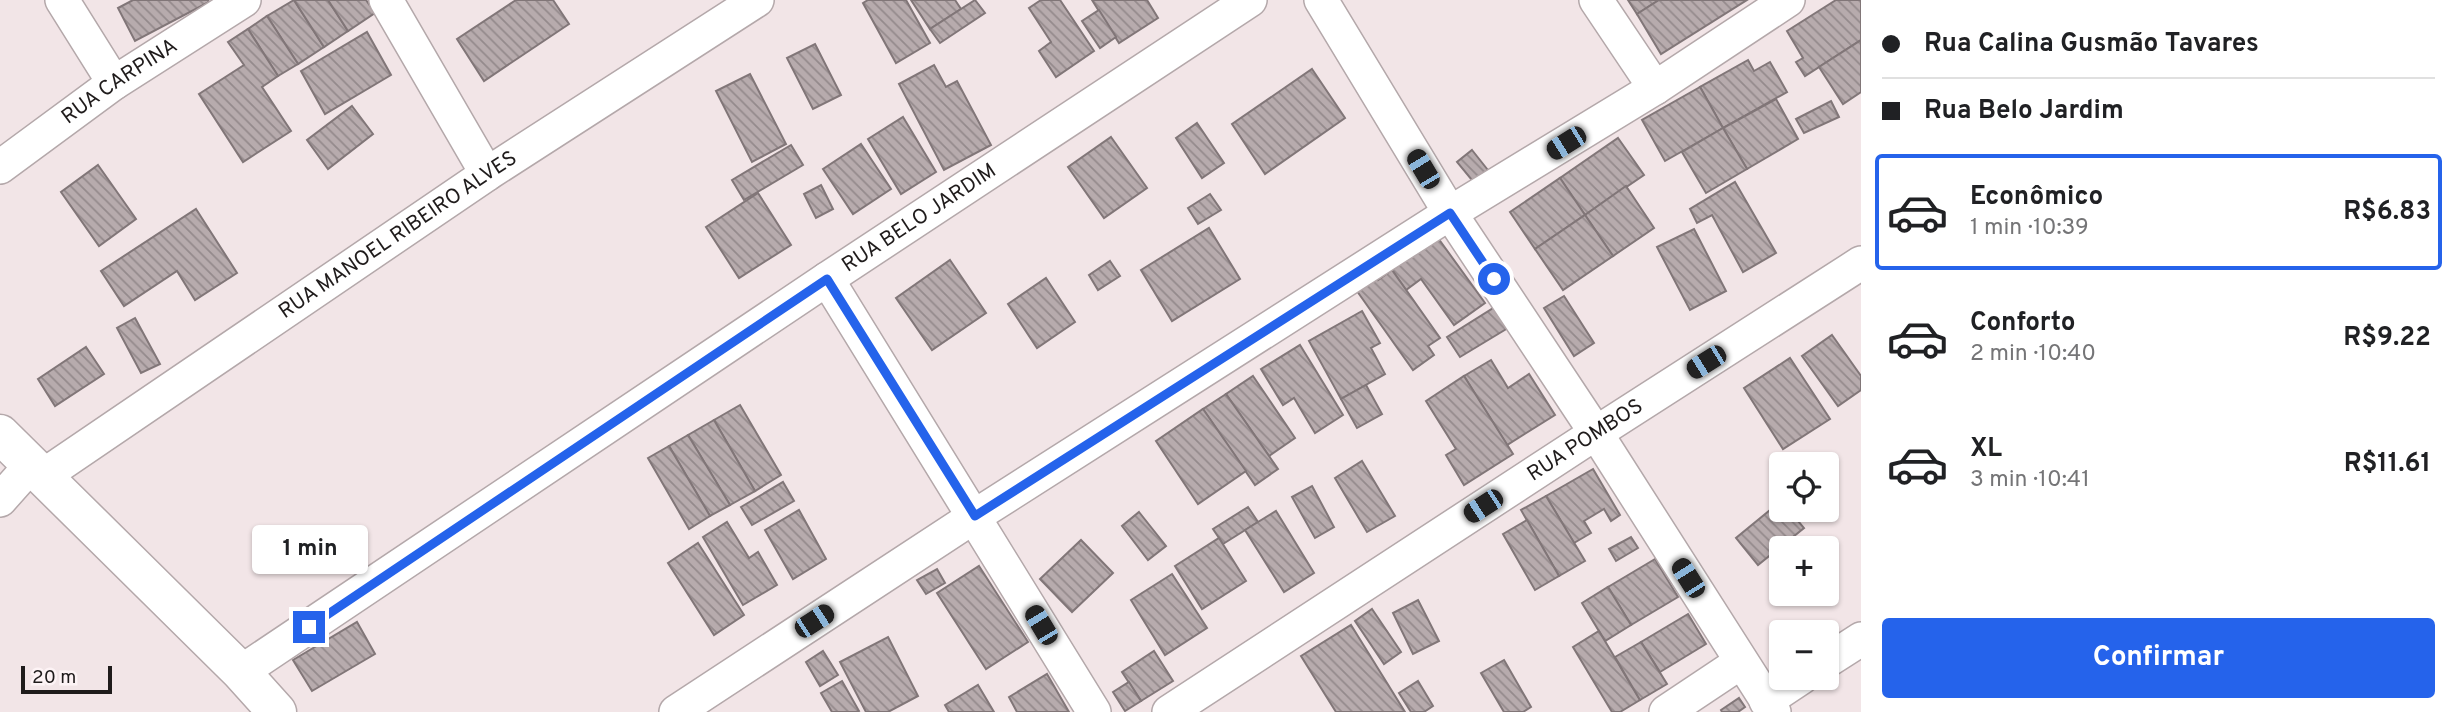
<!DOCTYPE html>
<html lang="pt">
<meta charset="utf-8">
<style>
:root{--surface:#fff;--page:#f2f2f2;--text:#202124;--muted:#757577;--line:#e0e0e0;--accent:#2563eb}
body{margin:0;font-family:Overpass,sans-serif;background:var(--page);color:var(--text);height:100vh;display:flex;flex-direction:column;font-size:26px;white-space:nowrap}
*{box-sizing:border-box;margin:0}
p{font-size:23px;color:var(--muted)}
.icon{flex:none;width:38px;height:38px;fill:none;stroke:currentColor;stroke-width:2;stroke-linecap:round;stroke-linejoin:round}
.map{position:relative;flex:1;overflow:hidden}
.drawer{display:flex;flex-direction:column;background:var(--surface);width:595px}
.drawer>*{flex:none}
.guide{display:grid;align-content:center;height:154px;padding:0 21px;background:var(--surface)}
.tools{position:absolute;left:1769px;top:452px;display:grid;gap:14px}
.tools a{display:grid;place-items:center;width:70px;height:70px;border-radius:7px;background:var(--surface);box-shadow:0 2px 5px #0004;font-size:35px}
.scale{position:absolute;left:21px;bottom:18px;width:91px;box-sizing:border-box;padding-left:7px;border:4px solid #1f1b1b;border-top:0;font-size:19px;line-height:24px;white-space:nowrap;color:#1f1b1b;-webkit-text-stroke:5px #fdf3f5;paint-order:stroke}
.end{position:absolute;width:32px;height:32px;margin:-16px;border:9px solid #2563eb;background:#fff;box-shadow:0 0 0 4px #fff}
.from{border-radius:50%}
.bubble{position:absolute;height:49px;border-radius:7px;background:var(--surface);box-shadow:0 2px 5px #0004;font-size:23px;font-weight:700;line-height:49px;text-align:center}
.car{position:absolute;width:21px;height:42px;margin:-21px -10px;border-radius:9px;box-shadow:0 0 5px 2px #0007;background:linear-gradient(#222 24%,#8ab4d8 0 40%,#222 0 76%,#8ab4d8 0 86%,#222 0)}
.guide b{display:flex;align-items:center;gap:24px;height:66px;font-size:26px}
.guide b+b{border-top:2px solid var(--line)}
.guide i{width:18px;height:18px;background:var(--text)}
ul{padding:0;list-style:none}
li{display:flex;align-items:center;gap:21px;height:116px;margin:0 14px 10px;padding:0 7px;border:4px solid transparent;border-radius:7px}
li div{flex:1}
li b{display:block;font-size:26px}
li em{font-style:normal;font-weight:700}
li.selected{border-color:var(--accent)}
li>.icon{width:63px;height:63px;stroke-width:1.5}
.action{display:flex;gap:14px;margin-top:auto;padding:14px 21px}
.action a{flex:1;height:80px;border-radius:7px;background:var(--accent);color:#fff;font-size:28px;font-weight:700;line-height:80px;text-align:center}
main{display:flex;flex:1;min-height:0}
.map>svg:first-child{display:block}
</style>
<main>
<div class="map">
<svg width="1861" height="712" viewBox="0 0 1861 712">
<defs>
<pattern id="building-back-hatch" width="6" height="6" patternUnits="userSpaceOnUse" patternTransform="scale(1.75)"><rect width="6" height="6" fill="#b7abad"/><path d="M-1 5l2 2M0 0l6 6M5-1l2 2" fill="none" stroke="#948a8c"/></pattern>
</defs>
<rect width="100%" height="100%" fill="#f2e5e7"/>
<g fill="url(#building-back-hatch)" stroke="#817678" stroke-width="2">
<polygon points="133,0 208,0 209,2 135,41 118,8"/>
<polygon points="294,0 324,47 298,64 267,16"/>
<polygon points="294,0 328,0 348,31 324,47"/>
<polygon points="328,0 366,0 375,13 348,31"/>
<polygon points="516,0 553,0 569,24 484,81 457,39"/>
<polygon points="868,0 906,0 930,43 896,63 863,3"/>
<polygon points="911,0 955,0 961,9 930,29"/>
<polygon points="975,0 985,13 940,43 930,29"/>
<polygon points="1041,0 1060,0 1094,51 1056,77 1039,51 1051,42 1029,8"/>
<polygon points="1092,0 1147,0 1158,18 1119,43"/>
<polygon points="1628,0 1659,0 1637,14"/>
<polygon points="1659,0 1747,0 1661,54 1637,14"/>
<polygon points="1836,0 1861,0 1861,40 1805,76 1796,62 1803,58 1787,31"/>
<polygon points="1099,10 1116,37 1100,48 1082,21"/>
<polygon points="267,16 298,64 278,76 248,29"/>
<polygon points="248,29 278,76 262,87 291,131 243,162 199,94 244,65 228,42"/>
<polygon points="367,32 391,75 325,114 301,71"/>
<polygon points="1861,40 1861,92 1843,104 1819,67"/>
<polygon points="815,44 841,95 813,109 787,58"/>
<polygon points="1748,60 1754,71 1770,62 1787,92 1723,128 1700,87"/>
<polygon points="934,65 946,87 957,81 991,145 944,170 899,84"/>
<polygon points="1312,69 1345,118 1265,174 1232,124"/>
<polygon points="750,74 786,144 752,162 716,91"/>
<polygon points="1700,87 1723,128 1665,161 1642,120"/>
<polygon points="1776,99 1798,139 1747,169 1723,128"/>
<polygon points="1831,101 1839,117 1804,133 1796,119"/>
<polygon points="352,106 373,134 328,169 307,140"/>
<polygon points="903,117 936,172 901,194 868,139"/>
<polygon points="1197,123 1224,163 1202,178 1176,138"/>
<polygon points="1723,128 1747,169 1706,193 1682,152"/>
<polygon points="1111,137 1147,188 1104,218 1068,167"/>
<polygon points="1618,138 1644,175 1585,215 1560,178"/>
<polygon points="861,144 891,189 853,214 823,169"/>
<polygon points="791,145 803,165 744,200 732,180"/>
<polygon points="1472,150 1495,179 1481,191 1457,162"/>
<polygon points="98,165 136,219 99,246 61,192"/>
<polygon points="1560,178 1585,215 1535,249 1510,212"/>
<polygon points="1735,182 1776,253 1743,272 1712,215 1697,223 1690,209"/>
<polygon points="821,185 833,209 816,218 804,194"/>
<polygon points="1626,186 1654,228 1613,256 1585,215"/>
<polygon points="758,193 791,245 739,278 706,227"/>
<polygon points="1210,194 1221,210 1198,224 1188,208"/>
<polygon points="196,209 237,273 195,300 177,271 124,306 101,271"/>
<polygon points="1585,215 1613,256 1563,290 1535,249"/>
<polygon points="1209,228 1240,279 1172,321 1141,270"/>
<polygon points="1694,229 1726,291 1690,310 1657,247"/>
<polygon points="1438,238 1485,303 1454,325 1421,279 1406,290 1392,270"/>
<polygon points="950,260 986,313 932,350 896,298"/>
<polygon points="1110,261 1120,276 1098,290 1089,275"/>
<polygon points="1371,270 1378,280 1392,270 1440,338 1428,346 1434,355 1413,370 1352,284"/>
<polygon points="1046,278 1075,322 1037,348 1008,304"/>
<polygon points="1564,296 1594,343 1574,356 1544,308"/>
<polygon points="1495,307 1508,328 1460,357 1447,337"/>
<polygon points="1362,311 1380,343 1371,348 1385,374 1341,399 1309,341"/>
<polygon points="135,318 160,364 141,373 117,328"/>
<polygon points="1832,335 1861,376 1861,390 1838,406 1802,356"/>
<polygon points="1300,345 1343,415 1315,433 1294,398 1283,405 1261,369"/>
<polygon points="86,347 104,374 55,406 38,379"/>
<polygon points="1790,358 1830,419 1783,449 1744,388"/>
<polygon points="1491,360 1508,388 1529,374 1555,415 1507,445 1464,376"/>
<polygon points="1253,376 1295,438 1269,456 1226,394"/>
<polygon points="1464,376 1513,454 1464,485 1446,455 1456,449 1426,401"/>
<polygon points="1366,385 1382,414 1357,428 1341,399"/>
<polygon points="1226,394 1278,469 1255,485 1203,409"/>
<polygon points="740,405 781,475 755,491 714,420"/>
<polygon points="1203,409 1246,471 1198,504 1156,441"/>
<polygon points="714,420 755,491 730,505 688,435"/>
<polygon points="688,435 730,505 710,516 669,446"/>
<polygon points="669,446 710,516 689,529 648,458"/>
<polygon points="1362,461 1395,516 1367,532 1335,478"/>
<polygon points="1593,469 1620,515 1611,521 1604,509 1584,521 1591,533 1574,543 1546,496"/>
<polygon points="783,482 794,501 752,525 741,507"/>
<polygon points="1312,486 1334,527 1315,538 1292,497"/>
<polygon points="1546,496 1585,561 1559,576 1521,510"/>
<polygon points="1781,501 1782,509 1788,509 1804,528 1758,565 1736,538"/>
<polygon points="1248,507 1258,522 1223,544 1213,529"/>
<polygon points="799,510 826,559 793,579 765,530"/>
<polygon points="1276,511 1314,573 1284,592 1245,530"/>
<polygon points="1139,512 1166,546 1148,560 1122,526"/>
<polygon points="1527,520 1559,576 1535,590 1503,534"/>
<polygon points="727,522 749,558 758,552 777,585 743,605 703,537"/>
<polygon points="1631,537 1638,548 1616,561 1609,549"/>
<polygon points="1219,538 1246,581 1202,609 1175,566"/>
<polygon points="1081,540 1113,573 1072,612 1040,579"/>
<polygon points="698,543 744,615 714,635 668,563"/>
<polygon points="1655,559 1678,597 1631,625 1608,587"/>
<polygon points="979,566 1028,642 986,669 937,593"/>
<polygon points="937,569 945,583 926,594 917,580"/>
<polygon points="1172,574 1207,628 1165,655 1131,600"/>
<polygon points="1608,587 1631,625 1605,641 1582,603"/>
<polygon points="1418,600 1439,641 1413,654 1393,613"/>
<polygon points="1372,609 1401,652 1384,664 1355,621"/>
<polygon points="1688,614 1706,644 1660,672 1641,642"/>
<polygon points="357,622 375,654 312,691 293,660"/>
<polygon points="1351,625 1405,712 1336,712 1301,656"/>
<polygon points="1599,631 1640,700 1620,712 1612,712 1573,647"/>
<polygon points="888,637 918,696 888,712 866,712 840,662"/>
<polygon points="1641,642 1667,684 1640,700 1615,657"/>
<polygon points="823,651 838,675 820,686 806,662"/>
<polygon points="1154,651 1173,681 1141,701 1122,672"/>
<polygon points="1504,660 1531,707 1523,712 1504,712 1481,673"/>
<polygon points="1047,674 1069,712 1017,712 1009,697"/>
<polygon points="842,681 859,711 857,712 832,712 821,693"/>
<polygon points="1418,681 1433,706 1424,712 1411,712 1399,693"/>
<polygon points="1129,682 1141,701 1125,711 1113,692"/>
<polygon points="978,685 994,712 949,712 945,705"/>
<polygon points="1739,698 1745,707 1738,712 1722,712 1721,710"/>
</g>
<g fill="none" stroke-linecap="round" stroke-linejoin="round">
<g stroke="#b4a8aa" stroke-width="36">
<g id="minor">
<polyline points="62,0 114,83"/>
<polyline points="386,0 487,174"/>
<polyline points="1321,0 1450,213 1596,433 1774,712"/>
<polyline points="1596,0 1655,88"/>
<path id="s1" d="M0,167L114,83L244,0"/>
<polyline points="827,279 1094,712"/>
<path id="s2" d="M43,476L487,174L757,0"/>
<polyline points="0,500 32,464"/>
<polyline points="1827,661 1861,639"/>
<path id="s3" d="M241,672L827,279L1250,0"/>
<polyline points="1766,701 1802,677"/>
<polyline points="676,712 975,516 1450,213 1655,88 1788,0"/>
<path id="s4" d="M1169,712L1596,433L1861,263"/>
<polyline points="1666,712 1741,662"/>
</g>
</g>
<g stroke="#b4a8aa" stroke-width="41">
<polyline id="major" points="0,434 241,672 277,712"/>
</g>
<use href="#minor" stroke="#fff" stroke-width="33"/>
<use href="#major" stroke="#fff" stroke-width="38"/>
</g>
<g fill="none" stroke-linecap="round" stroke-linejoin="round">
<polyline stroke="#2563eb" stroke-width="9" points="309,627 827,279 975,516 1450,213 1494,279"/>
</g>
<g text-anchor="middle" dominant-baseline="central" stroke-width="5" stroke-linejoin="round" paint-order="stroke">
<g font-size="21" fill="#1f1b1b" stroke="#fdf3f5">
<text stroke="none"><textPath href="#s1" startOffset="147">RUA CARPINA</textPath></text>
<text stroke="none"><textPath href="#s3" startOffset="816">RUA BELO JARDIM</textPath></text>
<text stroke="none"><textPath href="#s2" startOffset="429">RUA MANOEL RIBEIRO ALVES</textPath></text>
<text stroke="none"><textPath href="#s4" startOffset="497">RUA POMBOS</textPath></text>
</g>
</g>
</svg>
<div class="tools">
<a><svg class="icon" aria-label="locate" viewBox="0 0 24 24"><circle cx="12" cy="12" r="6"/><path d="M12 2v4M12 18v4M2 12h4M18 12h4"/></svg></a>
<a>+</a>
<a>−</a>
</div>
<div class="scale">20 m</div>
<i class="end from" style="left:1494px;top:279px"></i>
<i class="end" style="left:309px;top:627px"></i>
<div class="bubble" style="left:252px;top:525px;width:116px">1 min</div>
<i class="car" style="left:1566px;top:143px;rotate:238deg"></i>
<i class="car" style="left:1423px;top:169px;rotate:329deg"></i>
<i class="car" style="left:1706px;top:362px;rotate:238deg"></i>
<i class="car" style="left:1483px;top:506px;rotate:237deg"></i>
<i class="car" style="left:1688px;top:578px;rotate:328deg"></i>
<i class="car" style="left:814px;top:621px;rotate:57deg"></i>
<i class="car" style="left:1041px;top:625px;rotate:329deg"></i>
</div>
<section class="drawer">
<div class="guide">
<b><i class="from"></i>Rua Calina Gusmão Tavares</b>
<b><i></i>Rua Belo Jardim</b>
</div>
<ul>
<li class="selected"><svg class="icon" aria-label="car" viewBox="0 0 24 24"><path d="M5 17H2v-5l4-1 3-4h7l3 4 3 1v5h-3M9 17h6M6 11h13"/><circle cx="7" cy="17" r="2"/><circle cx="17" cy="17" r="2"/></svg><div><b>Econômico</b><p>1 min · 10:39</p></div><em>R$6.83</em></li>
<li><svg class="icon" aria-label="car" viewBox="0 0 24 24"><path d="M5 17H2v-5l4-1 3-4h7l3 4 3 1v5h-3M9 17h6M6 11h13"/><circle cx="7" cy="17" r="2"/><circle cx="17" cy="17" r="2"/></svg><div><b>Conforto</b><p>2 min · 10:40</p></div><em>R$9.22</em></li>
<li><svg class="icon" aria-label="car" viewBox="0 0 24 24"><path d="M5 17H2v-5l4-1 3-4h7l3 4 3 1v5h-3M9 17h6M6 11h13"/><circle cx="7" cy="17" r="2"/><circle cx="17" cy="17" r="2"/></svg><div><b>XL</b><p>3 min · 10:41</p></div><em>R$11.61</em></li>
</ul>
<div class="action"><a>Confirmar</a></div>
</section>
</main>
